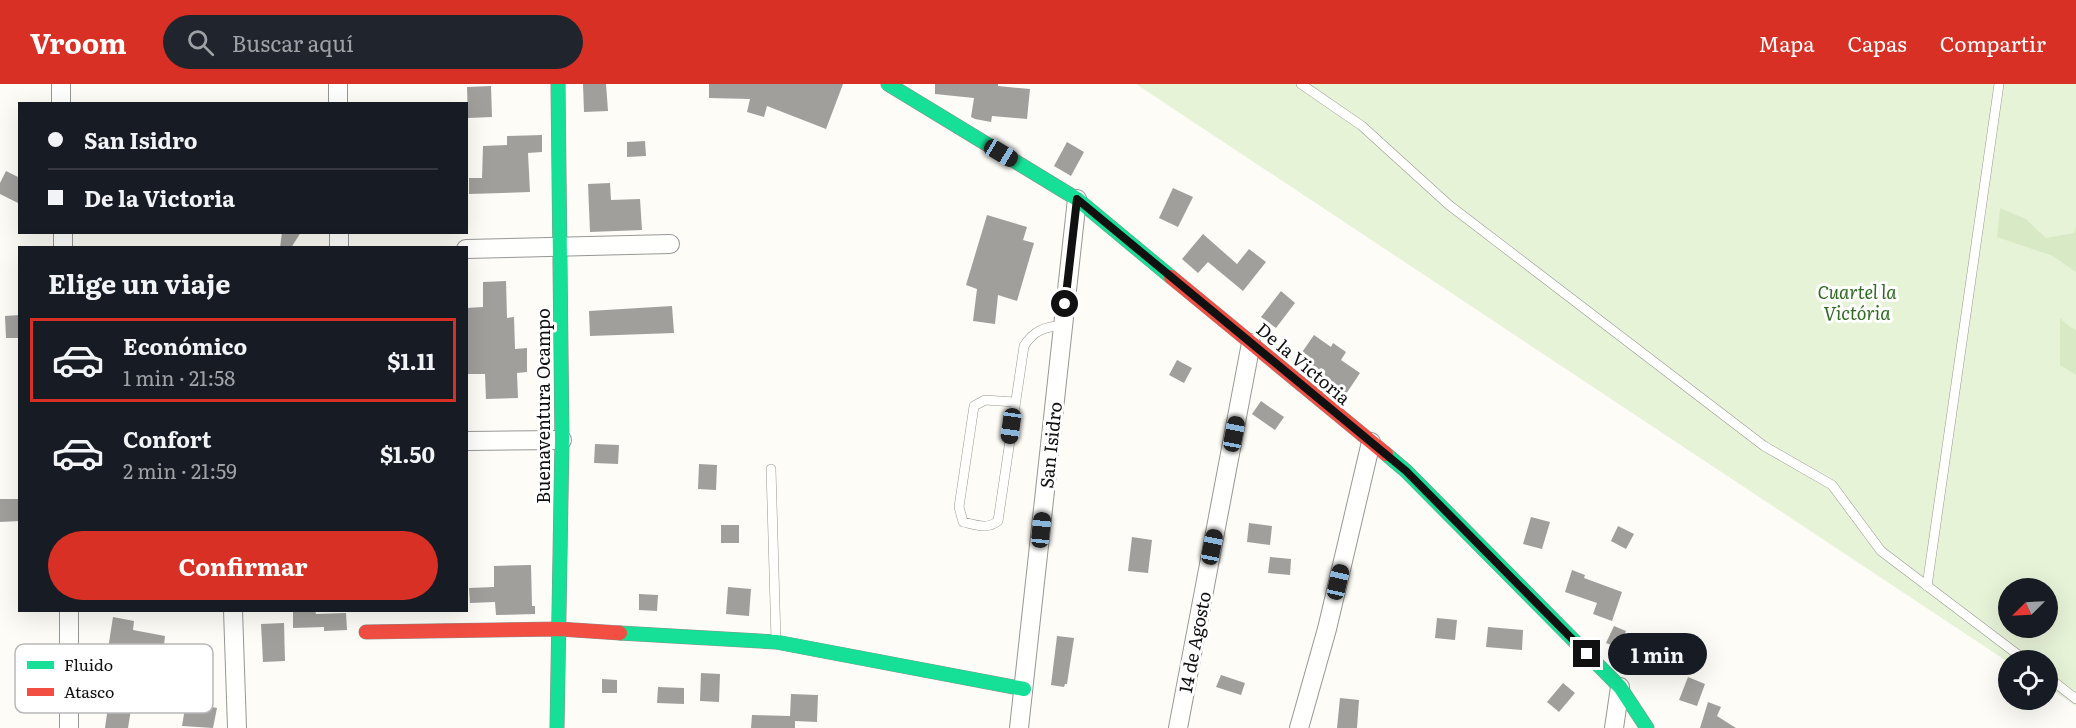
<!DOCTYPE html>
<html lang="es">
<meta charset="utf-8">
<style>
:root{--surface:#171b24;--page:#20242c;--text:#f1f3f6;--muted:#9ea1a6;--line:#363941;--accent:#d93025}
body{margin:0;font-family:Literata,serif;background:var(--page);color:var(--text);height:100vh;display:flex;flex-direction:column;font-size:22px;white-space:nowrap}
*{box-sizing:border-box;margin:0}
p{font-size:20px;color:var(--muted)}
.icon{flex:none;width:33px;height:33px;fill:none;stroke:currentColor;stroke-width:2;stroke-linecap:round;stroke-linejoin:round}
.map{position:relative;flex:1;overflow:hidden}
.details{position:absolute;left:18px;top:162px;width:450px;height:366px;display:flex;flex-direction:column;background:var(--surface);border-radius:0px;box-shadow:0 6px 24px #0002}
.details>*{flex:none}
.banner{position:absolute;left:18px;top:18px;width:450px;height:132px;border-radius:0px;box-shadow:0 6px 24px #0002;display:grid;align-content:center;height:132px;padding:0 30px;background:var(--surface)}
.needle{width:39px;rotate:246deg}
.controls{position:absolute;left:1998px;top:494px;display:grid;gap:12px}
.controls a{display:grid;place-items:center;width:60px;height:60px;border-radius:50%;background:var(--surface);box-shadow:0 6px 24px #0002;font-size:30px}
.end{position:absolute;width:27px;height:27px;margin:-14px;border:8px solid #111;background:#fff;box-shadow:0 0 0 3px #fff}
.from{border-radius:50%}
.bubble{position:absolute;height:42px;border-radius:21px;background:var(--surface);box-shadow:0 6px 24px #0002;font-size:20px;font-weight:700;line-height:42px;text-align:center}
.car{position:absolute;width:18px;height:36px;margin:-18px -9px;border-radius:8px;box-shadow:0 0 4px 2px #0007;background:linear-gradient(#222 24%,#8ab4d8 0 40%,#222 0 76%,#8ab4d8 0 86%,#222 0)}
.banner b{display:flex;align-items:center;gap:21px;height:57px;font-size:22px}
.banner b+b{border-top:2px solid var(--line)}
.banner i{width:15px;height:15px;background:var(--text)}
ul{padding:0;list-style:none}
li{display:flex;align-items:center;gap:18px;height:84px;margin:0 12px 9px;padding:0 18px;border:3px solid transparent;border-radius:0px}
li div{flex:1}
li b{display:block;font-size:22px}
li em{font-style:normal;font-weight:700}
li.current{border-color:var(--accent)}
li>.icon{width:54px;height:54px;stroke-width:1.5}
h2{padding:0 30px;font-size:27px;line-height:72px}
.cta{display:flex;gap:12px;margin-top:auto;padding:12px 30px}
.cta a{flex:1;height:69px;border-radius:36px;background:var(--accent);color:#fff;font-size:24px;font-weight:700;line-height:69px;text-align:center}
header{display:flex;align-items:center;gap:36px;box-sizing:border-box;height:84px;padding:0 30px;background:var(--accent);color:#fff}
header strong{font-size:28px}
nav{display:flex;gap:33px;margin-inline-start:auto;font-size:21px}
.search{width:420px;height:54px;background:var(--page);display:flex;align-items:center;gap:15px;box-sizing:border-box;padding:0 21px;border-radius:33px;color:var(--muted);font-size:22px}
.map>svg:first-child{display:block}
</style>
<header>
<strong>Vroom</strong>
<div class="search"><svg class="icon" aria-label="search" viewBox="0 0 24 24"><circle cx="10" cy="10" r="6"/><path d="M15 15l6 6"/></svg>Buscar aquí</div>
<nav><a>Mapa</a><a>Capas</a><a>Compartir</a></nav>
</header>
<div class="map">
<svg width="2076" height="644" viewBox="0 0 2076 644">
<rect width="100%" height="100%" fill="#fdfcf7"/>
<path fill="#e7f3d7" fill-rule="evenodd" d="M1136,0H2076V622L2048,603V576H2008V578ZM2008,504H2048V543H2008Z"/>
<g fill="#d8eac5">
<polygon points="2000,124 2026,135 2046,154 2074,149 2076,142 2076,188 2053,172 1997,153"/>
<polygon points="2060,234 2070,243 2076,246 2076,291 2060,281"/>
</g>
<g fill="#a19f9c">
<polygon points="583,0 606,0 608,27 584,28"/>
<polygon points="709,0 843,0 826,45 767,22 764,33 747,28 750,15 709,14"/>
<polygon points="935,0 998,0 998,2 1030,5 1027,35 992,32 991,38 975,35 971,33 974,14 935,10"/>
<polygon points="491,2 492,33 468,34 467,3"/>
<polygon points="542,51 542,68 528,69 530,108 469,110 469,94 482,94 483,62 507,61 507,52"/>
<polygon points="645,57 646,72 627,73 627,58"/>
<polygon points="1067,58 1084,68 1071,92 1054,82"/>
<polygon points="6,87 20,94 20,120 0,110 0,99"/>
<polygon points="610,99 611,116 640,115 642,146 590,148 588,100"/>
<polygon points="1173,104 1193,113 1178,143 1159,134"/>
<polygon points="987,131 1027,143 1023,156 1034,159 1017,217 998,211 995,240 973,237 977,205 966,201"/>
<polygon points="282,148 301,148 291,164 280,164"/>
<polygon points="1203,150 1237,180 1249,165 1266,178 1243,207 1208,178 1198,189 1182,175"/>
<polygon points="506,197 507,234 514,233 515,265 527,264 527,288 517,289 518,314 486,315 485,290 468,290 466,224 483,223 483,198"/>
<polygon points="1281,207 1295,219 1276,244 1261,233"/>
<polygon points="672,222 674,249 590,252 589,227"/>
<polygon points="20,231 20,254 6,254 5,232"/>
<polygon points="1314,251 1331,263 1333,259 1346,268 1341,276 1360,289 1344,313 1329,303 1332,298 1298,274"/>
<polygon points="1177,276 1192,284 1184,299 1169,291"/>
<polygon points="1261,317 1284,333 1275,346 1252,330"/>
<polygon points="595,360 619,361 618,380 594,379"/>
<polygon points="699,380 717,381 716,406 698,405"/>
<polygon points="0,415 20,415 20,437 0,438"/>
<polygon points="1531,433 1550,438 1542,465 1523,460"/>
<polygon points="1249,439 1272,442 1270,461 1247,458"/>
<rect x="721" y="441" width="18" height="18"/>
<polygon points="1618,442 1634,450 1626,465 1611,457"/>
<polygon points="1132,453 1152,456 1148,489 1128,487"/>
<polygon points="1270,473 1291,475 1290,491 1268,489"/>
<polygon points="531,481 532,522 535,522 535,530 496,531 495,518 470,519 469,504 494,503 494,482"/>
<polygon points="1572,486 1585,491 1584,494 1622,508 1612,537 1593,530 1597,519 1565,508"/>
<polygon points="728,503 751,505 749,532 726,530"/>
<polygon points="639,510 658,511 657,527 639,526"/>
<polygon points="301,526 315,526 316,530 346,529 347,546 324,547 324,543 293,544 293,527"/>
<polygon points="113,533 134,537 133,546 165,552 164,561 167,562 164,578 108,565"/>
<polygon points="1437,534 1457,536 1455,556 1435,554"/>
<polygon points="284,539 285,577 263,578 261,540"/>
<polygon points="1614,542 1626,547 1619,564 1606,559"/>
<polygon points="1488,543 1523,546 1522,566 1486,563"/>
<polygon points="1057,552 1074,554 1067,600 1065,600 1064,603 1051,601"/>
<polygon points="701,589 720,590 719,618 700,617"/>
<polygon points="1221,591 1245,599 1241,611 1216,603"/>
<polygon points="1688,593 1705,600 1697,622 1679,616"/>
<polygon points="602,595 617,596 617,609 602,609"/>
<polygon points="1563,599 1575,609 1559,628 1547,618"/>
<polygon points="658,603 684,604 684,620 657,619"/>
<polygon points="110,608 133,613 128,644 105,644"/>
<polygon points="791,610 818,611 817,638 795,637 795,644 751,644 752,631 790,632"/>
<polygon points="1340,614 1359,616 1357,644 1337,644"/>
<polygon points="186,618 217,624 213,644 182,642"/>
<polygon points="1708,618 1721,623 1717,632 1736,644 1700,644"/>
</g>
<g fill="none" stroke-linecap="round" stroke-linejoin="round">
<g stroke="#979795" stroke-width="10">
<g id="lane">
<polyline points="1301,0 1362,42 1449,121 1764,362 1832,401 1881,467 2025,576"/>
<path d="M1014,318L985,316L974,322L959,423L963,438C976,441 987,446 998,437L1024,262C1034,246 1045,243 1063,241"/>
<polyline points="771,385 776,556"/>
<polyline points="1927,502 1999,0"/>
<polyline points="2048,593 2076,615"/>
</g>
</g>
<g stroke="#979795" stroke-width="20">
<g id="street">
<polyline points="61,0 61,20"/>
<polyline points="338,0 338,20"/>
<polyline points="63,148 63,164"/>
<polyline points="339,148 339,164"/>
<polyline points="466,165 670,160"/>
<polyline points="466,357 562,356"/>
<polyline points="233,526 237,644"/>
<polyline points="69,644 69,526"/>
<polyline points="1019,644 1077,115"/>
<polyline points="1178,644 1251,259"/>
<polyline points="1299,644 1327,545 1371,358"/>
<polyline points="1614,644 1620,603"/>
</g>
</g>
<g stroke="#8e8d8b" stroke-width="15">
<g id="fast">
<polyline points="888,0 1077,115 1171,193"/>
<polyline points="1386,370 1406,387 1620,603 1647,644"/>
<polyline points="620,549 776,558 1024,605"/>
<polyline points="557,644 562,356 558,0"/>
</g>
</g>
<g stroke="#8e8d8b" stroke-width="15">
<g id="jam">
<polyline points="1171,193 1386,370"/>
<polyline points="366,548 559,545 620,549"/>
</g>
</g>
<use href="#lane" stroke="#fffffe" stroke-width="9"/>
<use href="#street" stroke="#fffffe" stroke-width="18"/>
<use href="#fast" stroke="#16e098" stroke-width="14"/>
<use href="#jam" stroke="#f24e42" stroke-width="14"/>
</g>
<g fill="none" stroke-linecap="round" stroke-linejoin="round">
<polyline stroke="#111" stroke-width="8" points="1065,220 1077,115 1406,387 1587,570"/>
</g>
<g text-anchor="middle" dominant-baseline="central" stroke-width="6" stroke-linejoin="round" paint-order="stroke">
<g font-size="18" font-style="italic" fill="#2f6b1f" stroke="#fff">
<text x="1857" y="207">Cuartel la<tspan x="1857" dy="21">Victória</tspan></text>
</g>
<g font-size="18" fill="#111" stroke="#fff">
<text transform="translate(1304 279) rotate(40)">De la Victoria</text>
<text transform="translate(542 322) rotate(-90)">Buenaventura Ocampo</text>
<text transform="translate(1050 361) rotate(-84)">San Isidro</text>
<text transform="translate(1194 558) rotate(-79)">14 de Agosto</text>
</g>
</g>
<rect x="15" y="560" width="198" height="69" rx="9" fill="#fff" stroke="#b8b8b8" stroke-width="1.5"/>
<rect x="27" y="577" width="27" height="8" fill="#16e098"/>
<rect x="27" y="604" width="27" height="8" fill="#f24e42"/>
<g font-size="16" fill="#111">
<text x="64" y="587">Fluido</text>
<text x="64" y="614">Atasco</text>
</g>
</svg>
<div class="controls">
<a><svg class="needle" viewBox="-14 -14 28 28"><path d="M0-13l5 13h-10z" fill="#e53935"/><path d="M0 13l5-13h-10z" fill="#9ea1a6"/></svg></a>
<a><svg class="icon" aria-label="locate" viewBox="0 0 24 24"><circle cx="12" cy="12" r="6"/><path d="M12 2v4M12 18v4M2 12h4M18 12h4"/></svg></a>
</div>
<i class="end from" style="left:1065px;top:220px"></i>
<i class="end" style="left:1587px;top:570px"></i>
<div class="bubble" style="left:1608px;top:549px;width:99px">1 min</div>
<i class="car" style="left:1001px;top:69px;rotate:121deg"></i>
<i class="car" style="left:1011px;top:342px;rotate:188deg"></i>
<i class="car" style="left:1234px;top:350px;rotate:11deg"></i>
<i class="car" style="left:1041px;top:446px;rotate:6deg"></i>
<i class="car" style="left:1212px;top:463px;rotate:11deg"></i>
<i class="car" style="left:1338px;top:498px;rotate:13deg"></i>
<div class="banner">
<b><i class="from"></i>San Isidro</b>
<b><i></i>De la Victoria</b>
</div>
<section class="details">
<h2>Elige un viaje</h2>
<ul>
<li class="current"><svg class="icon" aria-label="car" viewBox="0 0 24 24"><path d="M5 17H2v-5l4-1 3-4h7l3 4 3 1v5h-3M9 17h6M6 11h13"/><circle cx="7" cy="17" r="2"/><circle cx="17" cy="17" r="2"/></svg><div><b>Económico</b><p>1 min · 21:58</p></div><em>$1.11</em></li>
<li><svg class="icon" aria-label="car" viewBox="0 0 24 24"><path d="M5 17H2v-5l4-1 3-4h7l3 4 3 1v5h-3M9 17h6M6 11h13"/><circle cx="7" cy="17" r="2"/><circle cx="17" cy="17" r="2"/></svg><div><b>Confort</b><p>2 min · 21:59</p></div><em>$1.50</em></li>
</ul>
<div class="cta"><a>Confirmar</a></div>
</section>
</div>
